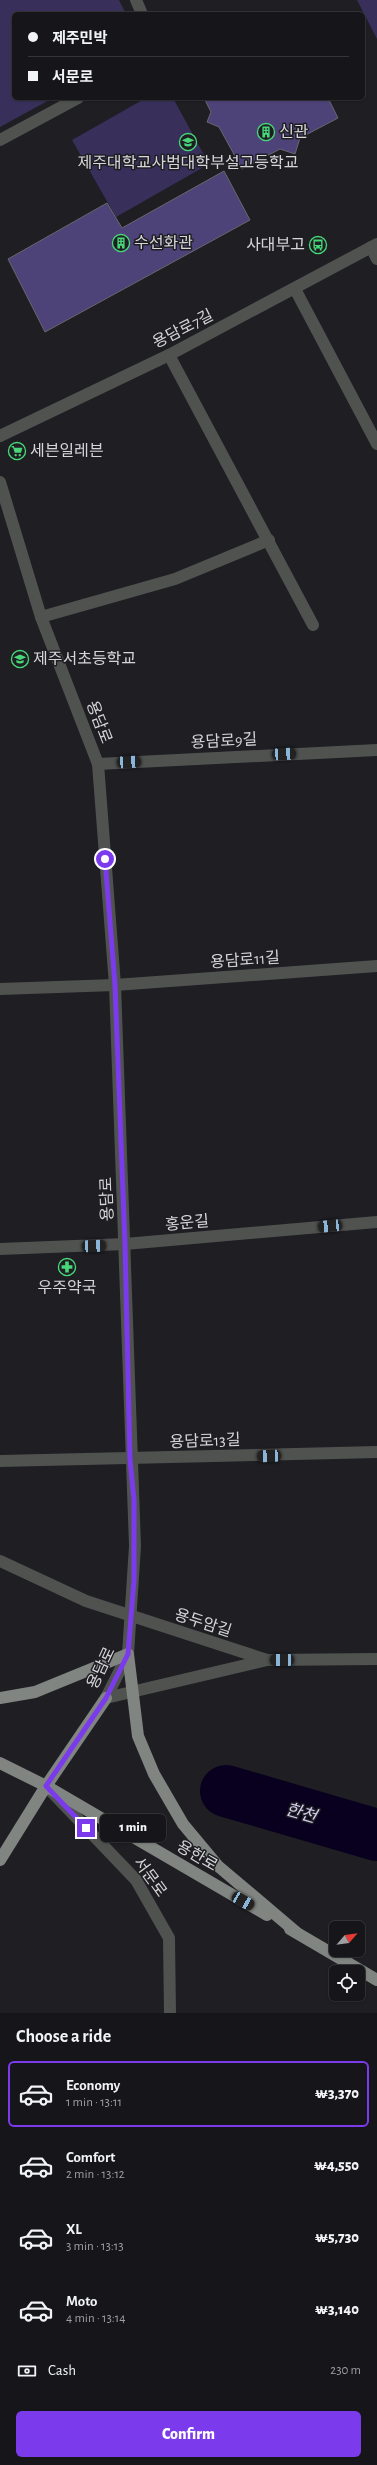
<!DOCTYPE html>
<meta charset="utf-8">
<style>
:root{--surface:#16161a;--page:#1f1f23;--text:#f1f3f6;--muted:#9e9fa2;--line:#353539;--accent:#7c3aed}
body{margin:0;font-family:"Alegreya Sans","Noto Sans KR",sans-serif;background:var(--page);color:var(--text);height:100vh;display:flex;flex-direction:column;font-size:15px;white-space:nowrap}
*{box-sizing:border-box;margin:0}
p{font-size:13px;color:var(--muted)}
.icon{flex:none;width:22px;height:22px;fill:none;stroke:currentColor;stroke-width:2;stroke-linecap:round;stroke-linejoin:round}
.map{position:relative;height:2013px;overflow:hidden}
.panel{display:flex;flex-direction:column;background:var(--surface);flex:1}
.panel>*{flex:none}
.guide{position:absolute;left:12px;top:12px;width:353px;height:88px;border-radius:6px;box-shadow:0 1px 3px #0004,0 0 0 1px var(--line);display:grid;align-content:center;height:88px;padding:0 16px;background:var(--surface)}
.needle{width:26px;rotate:62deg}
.fabs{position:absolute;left:329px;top:1921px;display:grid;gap:8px}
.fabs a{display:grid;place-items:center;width:36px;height:36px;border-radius:6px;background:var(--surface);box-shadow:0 1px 3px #0004,0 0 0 1px var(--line);font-size:20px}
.end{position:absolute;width:18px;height:18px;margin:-9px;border:5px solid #7c3aed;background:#fff;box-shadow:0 0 0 2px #fff}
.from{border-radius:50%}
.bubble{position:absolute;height:28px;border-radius:6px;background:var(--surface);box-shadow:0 1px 3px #0004,0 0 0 1px var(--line);font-size:13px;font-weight:800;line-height:28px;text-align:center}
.car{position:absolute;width:12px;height:24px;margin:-12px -6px;border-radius:5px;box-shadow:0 0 3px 1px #0007;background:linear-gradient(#222 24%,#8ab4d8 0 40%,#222 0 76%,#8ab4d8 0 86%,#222 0)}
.guide b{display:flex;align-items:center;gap:14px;height:38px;font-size:15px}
.guide b+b{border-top:1px solid var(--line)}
.guide i{width:10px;height:10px;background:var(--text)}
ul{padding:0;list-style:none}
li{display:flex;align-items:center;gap:12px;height:66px;margin:0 8px 6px;padding:0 8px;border:2px solid transparent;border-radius:6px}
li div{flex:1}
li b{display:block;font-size:15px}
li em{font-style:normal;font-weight:800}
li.active{border-color:var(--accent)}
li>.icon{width:36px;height:36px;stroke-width:1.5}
h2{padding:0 16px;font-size:18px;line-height:48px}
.pay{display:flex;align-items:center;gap:10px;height:44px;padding:0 16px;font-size:15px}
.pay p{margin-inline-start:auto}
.action{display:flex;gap:8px;margin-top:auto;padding:8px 16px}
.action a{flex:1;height:46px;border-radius:6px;background:var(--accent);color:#fff;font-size:16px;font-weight:800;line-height:46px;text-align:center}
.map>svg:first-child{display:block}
</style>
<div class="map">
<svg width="377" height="2013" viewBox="0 0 377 2013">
<rect width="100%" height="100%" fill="#1e1e23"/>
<g fill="#38305a">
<polygon points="0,0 119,0 126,14 14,14 14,98 53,98 0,127"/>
<polygon points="357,0 377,0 377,39"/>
<polygon points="146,98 173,98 209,164 116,217 72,140"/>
</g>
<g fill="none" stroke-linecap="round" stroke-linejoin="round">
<polyline stroke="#08001e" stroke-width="52" points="226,1791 377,1835"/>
</g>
<g fill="#4e4379" stroke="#68676d">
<polygon points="204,98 328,98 338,118 300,138 295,154 280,149 242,169 219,127 207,122 211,112"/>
<polygon points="224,171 250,220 45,332 8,259 107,203 122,228"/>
</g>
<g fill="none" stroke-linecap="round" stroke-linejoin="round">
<g stroke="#505250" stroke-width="12">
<polyline points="136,0 142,14"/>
<polyline points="0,140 78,98"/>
<polyline points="371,247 377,259"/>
<polyline points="295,289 377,444"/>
<polyline points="169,355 313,625"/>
<polyline points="0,436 169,355 377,244"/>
<polyline points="0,482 41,617 98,764 115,985 135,1546 128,1654 106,1698"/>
<polyline points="41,617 175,579 269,540"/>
<polyline points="98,764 377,750"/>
<polyline points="0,989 115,985 377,966"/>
<polyline points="0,1249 125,1244 377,1222"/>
<polyline points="0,1461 377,1452"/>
<polyline points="0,1561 86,1601 267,1660"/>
<polyline points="106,1698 267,1660 377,1659"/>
<polyline points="51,1791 136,1880 169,1938 170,2013"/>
</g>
<g stroke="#808581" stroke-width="12">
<polyline points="0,1698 35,1692 128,1654 138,1736 154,1774 183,1824 218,1866 296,1932"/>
<polyline points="0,1763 46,1786 267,1915"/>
<polyline points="0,1860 46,1786 106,1698"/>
<polyline points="290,1929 377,1980"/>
</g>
</g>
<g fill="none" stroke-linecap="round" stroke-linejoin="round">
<polyline stroke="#7c3aed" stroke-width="5" points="86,1828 46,1786 106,1698 128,1654 134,1580 134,1500 130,1460 125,1244 115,985 105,859"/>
</g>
<defs>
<g id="building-ring" transform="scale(0.9)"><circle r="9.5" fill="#1e1e23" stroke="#47d779" stroke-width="1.5"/><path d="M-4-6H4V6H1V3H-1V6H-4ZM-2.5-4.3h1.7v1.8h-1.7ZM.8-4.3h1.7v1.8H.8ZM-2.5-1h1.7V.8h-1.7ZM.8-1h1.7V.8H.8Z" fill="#47d779"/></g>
<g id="school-ring" transform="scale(0.9)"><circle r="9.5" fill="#1e1e23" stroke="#47d779" stroke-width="1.5"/><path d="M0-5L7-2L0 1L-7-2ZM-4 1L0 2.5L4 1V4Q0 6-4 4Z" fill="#47d779"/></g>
<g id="bus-ring" transform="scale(0.9)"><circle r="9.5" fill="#1e1e23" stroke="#47d779" stroke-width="1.5"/><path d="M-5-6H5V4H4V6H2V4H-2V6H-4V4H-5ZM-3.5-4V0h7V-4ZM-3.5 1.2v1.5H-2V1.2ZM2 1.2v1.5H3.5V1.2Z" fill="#47d779"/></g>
<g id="supermarket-ring" transform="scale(0.9)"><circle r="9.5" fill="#1e1e23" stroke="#47d779" stroke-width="1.5"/><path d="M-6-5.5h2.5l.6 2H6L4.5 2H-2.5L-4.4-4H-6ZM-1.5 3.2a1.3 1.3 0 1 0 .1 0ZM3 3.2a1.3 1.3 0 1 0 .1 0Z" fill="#47d779"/></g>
<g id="pharmacy-ring" transform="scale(0.9)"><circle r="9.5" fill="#1e1e23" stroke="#47d779" stroke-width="1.5"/><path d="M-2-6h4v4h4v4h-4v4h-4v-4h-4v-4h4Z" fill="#47d779"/></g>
</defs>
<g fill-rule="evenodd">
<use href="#building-ring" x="266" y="132"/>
<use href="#school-ring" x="188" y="142"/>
<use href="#building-ring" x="121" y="243"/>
<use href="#bus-ring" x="318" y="245"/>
<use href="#supermarket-ring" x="17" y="451"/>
<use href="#school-ring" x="20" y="659"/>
<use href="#pharmacy-ring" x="67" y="1267"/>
</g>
<g text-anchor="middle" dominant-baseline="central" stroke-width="3" stroke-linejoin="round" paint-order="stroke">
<g font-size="16" fill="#d6d6d9" stroke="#1e1e23" text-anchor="start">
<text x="279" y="132">신관</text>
<text x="188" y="163" text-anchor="middle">제주대학교사범대학부설고등학교</text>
<text x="134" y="243">수선화관</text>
<text x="305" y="245" text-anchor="end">사대부고</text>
<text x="30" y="451">세븐일레븐</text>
<text x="33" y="659">제주서초등학교</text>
<text x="67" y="1288" text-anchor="middle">우주약국</text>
</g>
<g font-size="16" fill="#d6d6d9" stroke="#1e1e23">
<text transform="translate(183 329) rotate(-27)">용담로7길</text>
<text transform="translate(99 722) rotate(69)">용담로</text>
<text transform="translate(224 741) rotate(-3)">용담로9길</text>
<text transform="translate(245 960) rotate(-4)">용담로11길</text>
<text transform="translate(107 1199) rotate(-92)">용담로</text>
<text transform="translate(187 1223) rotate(-5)">홍운길</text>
<text transform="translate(205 1441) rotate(-2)">용담로13길</text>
<text transform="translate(203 1623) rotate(18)">용두암길</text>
<text transform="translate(101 1668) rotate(-65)">용담로</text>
<text transform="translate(197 1856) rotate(30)">용한로</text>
<text transform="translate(150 1877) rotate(54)">서문로</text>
</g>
<g font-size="17" font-style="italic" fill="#d4cff2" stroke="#1e1e23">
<text transform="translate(301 1813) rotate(16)">한천</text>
</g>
</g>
</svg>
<div class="fabs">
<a><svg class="needle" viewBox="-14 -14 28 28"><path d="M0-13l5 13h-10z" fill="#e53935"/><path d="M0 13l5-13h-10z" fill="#9e9fa2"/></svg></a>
<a><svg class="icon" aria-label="locate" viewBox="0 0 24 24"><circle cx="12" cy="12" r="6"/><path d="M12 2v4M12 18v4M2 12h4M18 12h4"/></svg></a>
</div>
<i class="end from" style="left:105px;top:859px"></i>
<i class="end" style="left:86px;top:1828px"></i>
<div class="bubble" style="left:100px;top:1814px;width:66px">1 min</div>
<i class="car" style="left:284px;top:754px;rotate:87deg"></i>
<i class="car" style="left:129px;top:762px;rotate:87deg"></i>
<i class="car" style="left:330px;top:1226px;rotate:265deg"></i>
<i class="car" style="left:94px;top:1246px;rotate:88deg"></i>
<i class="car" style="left:269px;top:1456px;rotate:268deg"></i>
<i class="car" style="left:282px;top:1660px;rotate:270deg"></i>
<i class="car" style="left:243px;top:1901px;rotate:120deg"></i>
<div class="guide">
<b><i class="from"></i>제주민박</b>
<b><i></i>서문로</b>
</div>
</div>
<section class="panel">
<h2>Choose a ride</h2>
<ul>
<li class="active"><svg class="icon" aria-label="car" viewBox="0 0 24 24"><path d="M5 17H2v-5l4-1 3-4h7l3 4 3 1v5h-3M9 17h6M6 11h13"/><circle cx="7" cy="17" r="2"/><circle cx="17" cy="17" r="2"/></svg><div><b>Economy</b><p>1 min · 13:11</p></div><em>₩3,370</em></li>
<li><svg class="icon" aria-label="car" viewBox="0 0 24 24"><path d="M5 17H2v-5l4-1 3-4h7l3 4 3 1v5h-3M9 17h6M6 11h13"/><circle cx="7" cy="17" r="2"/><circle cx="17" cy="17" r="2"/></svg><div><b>Comfort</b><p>2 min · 13:12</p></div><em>₩4,550</em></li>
<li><svg class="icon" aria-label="car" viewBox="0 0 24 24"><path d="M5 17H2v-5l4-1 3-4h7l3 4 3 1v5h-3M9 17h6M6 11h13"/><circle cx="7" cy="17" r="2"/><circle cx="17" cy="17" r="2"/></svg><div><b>XL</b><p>3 min · 13:13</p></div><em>₩5,730</em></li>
<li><svg class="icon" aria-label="car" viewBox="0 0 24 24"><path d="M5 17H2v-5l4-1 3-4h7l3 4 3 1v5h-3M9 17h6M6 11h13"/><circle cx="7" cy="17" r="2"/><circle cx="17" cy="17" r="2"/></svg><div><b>Moto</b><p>4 min · 13:14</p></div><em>₩3,140</em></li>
</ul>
<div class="pay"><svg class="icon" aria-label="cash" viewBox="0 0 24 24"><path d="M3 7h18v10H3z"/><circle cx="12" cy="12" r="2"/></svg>Cash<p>230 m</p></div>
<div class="action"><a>Confirm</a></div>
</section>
